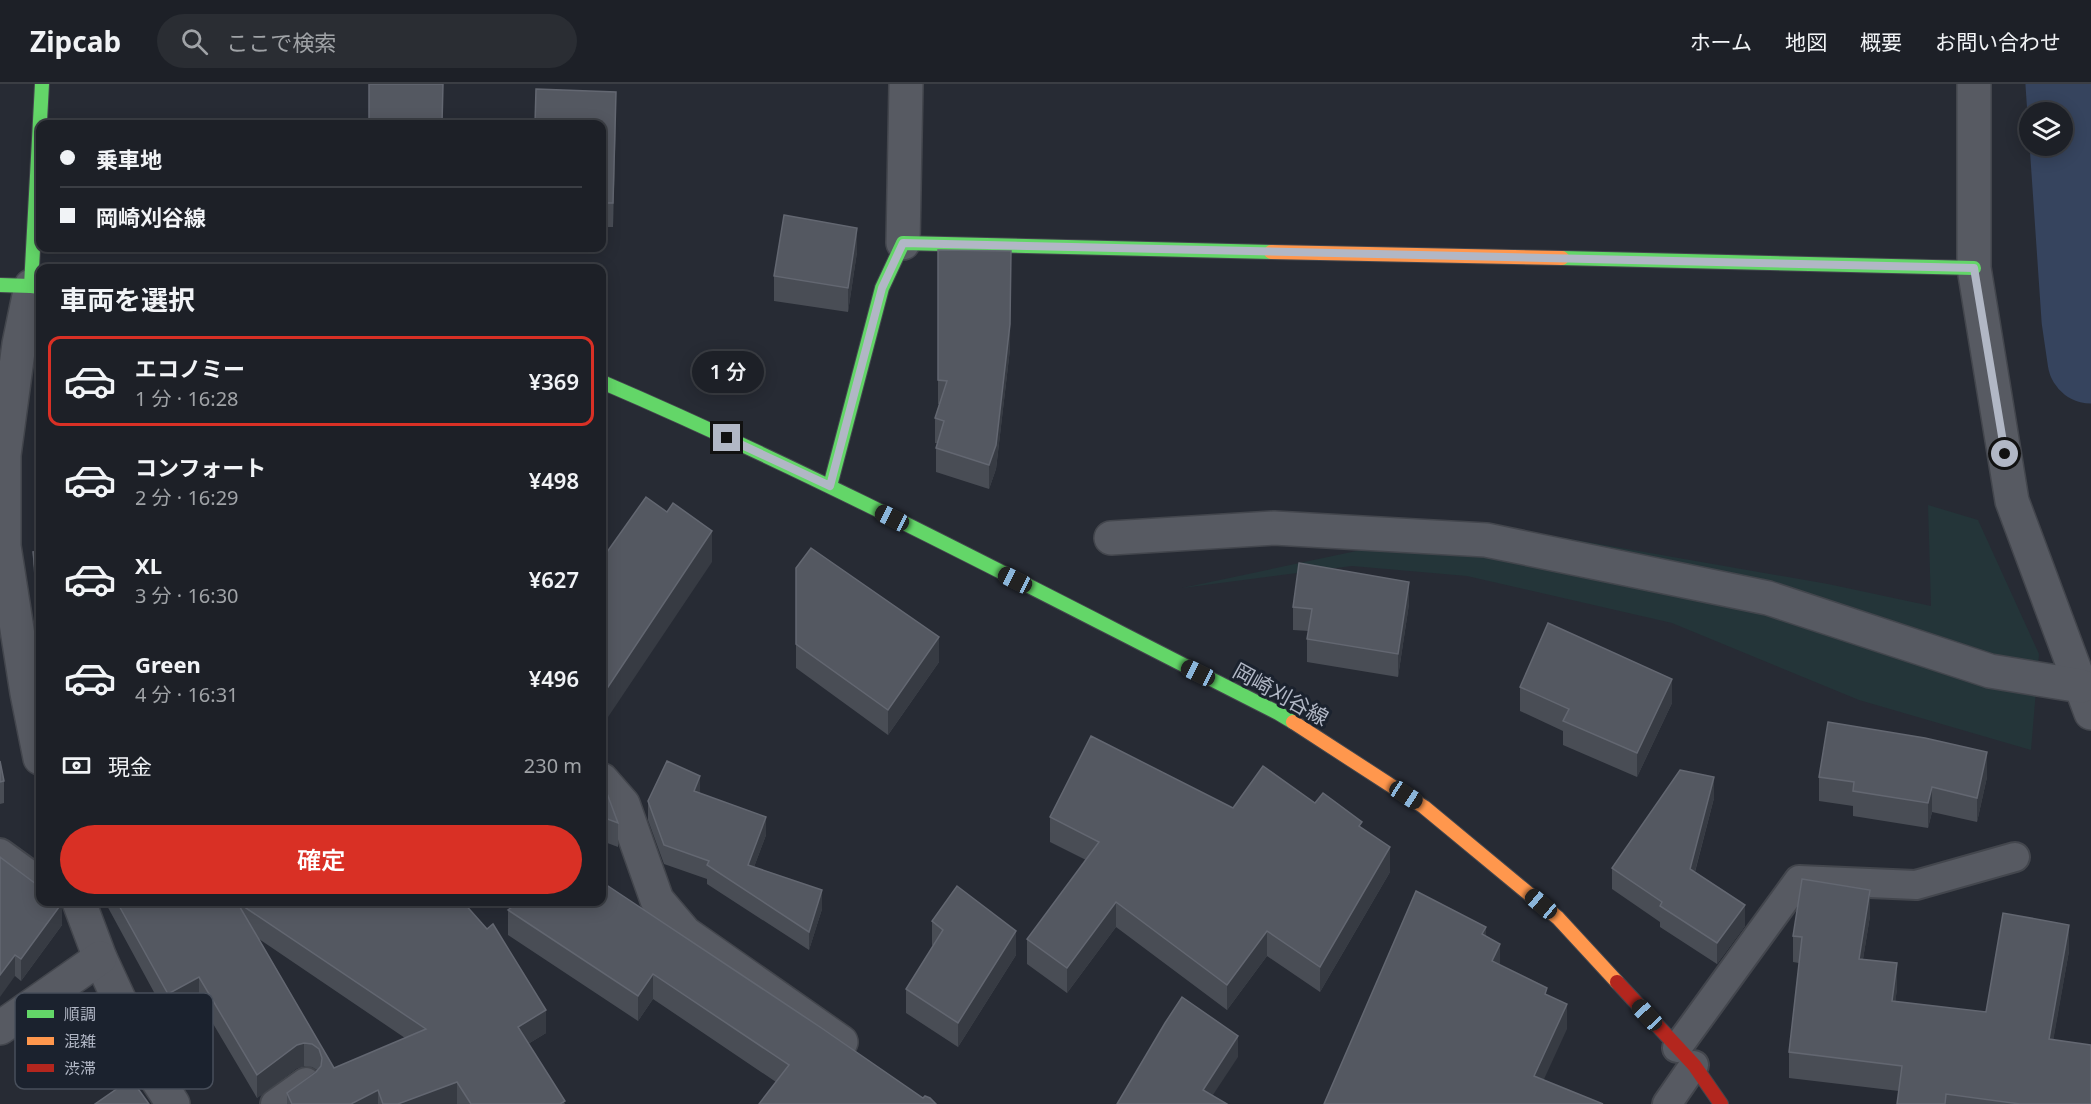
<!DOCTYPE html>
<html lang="ja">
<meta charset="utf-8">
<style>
:root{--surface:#1d2027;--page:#2a2d33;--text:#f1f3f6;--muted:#a0a3a7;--line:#3b3e44;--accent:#d93025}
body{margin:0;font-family:"Noto Sans","Noto Sans JP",sans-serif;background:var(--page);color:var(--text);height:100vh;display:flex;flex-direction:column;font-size:22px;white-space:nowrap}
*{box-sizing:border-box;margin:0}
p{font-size:20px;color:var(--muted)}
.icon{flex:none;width:33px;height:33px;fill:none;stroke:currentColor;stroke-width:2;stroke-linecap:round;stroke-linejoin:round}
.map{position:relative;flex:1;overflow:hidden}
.panel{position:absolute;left:36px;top:180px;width:570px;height:642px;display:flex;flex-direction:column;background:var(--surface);border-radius:12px;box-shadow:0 3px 15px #0003,0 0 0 2px var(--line)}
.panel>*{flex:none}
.hud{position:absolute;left:36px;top:36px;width:570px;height:132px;border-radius:12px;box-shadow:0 3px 15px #0003,0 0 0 2px var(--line);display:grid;align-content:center;height:132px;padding:0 24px;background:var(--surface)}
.fabs{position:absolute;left:2019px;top:18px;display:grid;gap:12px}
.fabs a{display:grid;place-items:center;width:54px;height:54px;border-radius:50%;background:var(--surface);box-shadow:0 3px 15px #0003,0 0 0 2px var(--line);font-size:30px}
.end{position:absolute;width:27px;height:27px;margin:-14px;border:8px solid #b1b7c5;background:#111;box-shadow:0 0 0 3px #111}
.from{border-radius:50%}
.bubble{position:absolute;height:42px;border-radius:21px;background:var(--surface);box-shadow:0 3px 15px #0003,0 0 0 2px var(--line);font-size:20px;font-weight:600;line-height:42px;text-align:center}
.car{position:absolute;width:18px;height:36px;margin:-18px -9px;border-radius:8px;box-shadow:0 0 4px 2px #0007;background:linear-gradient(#222 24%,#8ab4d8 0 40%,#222 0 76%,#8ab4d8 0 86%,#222 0)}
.hud b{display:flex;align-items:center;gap:21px;height:57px;font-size:22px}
.hud b+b{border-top:2px solid var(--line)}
.hud i{width:15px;height:15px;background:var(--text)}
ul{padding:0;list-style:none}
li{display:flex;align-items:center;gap:18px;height:90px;margin:0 12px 9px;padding:0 12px;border:3px solid transparent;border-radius:12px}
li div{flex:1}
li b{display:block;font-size:22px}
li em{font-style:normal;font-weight:600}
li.current{border-color:var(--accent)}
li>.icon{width:54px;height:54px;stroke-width:1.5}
h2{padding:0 24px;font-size:27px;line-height:72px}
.pay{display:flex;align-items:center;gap:15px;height:66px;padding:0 24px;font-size:22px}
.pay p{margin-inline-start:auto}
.button{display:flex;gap:12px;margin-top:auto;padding:12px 24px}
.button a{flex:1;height:69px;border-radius:36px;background:var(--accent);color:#fff;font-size:24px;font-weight:600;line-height:69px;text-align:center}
header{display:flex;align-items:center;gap:36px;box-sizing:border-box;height:84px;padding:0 30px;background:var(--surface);border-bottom:2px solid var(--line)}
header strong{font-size:28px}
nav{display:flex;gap:33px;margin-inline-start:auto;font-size:21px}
.search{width:420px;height:54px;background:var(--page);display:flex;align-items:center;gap:15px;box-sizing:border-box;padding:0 21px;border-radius:33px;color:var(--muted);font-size:22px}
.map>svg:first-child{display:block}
</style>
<header>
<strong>Zipcab</strong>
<div class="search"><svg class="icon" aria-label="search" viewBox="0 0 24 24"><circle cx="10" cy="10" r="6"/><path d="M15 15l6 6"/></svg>ここで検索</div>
<nav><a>ホーム</a><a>地図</a><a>概要</a><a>お問い合わせ</a></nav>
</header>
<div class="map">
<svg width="2091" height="1020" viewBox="0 0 2091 1020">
<rect width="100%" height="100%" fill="#272b34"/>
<polygon fill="#243539" points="1928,421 1978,436 2039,570 2031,666 1859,616 1672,539 1467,492 1352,482 1182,504 1484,440 1828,500 1931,522"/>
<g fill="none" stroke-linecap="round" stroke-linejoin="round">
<polyline stroke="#36445e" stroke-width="87" points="2069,0 2085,235 2091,276"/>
<g stroke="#43464d" stroke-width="32">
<g id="lane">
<polyline points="0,769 40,798"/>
<polyline points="1677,964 1799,796 1916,801 2015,773"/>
<polyline points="275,1020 306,998"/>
<polyline points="1667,1020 1694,981"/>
</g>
</g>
<g stroke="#43464d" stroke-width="36">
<g id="street">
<polyline points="1974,0 1974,184 2012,417 2091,629"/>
<polyline points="903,159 906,0"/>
<polyline points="31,202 19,260 4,371 4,462 27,609 40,674"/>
<polyline points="1111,454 1274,444 1486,456 1768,514 1990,587 2081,602"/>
<polyline points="602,696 623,720 657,816 685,849 841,958"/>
<polyline points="79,818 100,874 153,989 173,1020"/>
<polyline points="0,944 100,874"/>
</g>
</g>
<g stroke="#43464d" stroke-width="16">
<g id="fast">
<polyline points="1562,174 1974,184"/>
<polyline points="0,201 31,202"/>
<polyline points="40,203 31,202 42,0"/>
<path d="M602,298C833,397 1054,516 1278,629L1293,638"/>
<polyline points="830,402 882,204 903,159 1271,168"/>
</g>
</g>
<g stroke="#43464d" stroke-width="16">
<g id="slow">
<polyline points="1271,168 1562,174"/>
<polyline points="1293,638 1424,723 1558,834 1617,898"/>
</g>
</g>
<g stroke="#43464d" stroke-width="16">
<polyline id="jam" points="1617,898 1694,981 1721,1020"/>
</g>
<use href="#lane" stroke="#575a62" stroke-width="28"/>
<use href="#street" stroke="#575a62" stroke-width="33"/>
<use href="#fast" stroke="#63d668" stroke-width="14"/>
<use href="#slow" stroke="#ff974d" stroke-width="14"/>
<use href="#jam" stroke="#b3261e" stroke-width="14"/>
</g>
<g fill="#494d55" fill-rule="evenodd">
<polygon points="616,32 613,143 602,143 602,40"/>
<polygon points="938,166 1010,265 996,385 989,405 936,388 936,364 937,359 935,359 935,334 939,320 938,320"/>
<polygon points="857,168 848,228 774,217 774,192"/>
<polygon points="40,467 40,543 33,480 33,468"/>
<polygon points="796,484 939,578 888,651 796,584"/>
<polygon points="1409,520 1398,593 1307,578 1307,555 1309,547 1293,546 1293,523"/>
<polygon points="1520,603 1672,619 1637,693 1563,661 1563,647 1520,627"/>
<polygon points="0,677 4,697 4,719 0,720"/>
<polygon points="1819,693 1987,693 1977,738 1932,728 1928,744 1853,732 1853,722 1819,717"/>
<polygon points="602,701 618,739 618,763 602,757"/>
<polygon points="700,709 766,751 754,783 822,825 809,866 707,800 707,795 664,780 648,736 648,717"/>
<polygon points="1714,714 1695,788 1745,842 1717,880 1660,843 1660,838 1612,805 1612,784"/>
<polygon points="1315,719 1362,744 1390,788 1320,908 1267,872 1227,926 1116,843 1067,909 1027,880 1027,855 1086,776 1050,758 1050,733"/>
<polygon points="0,773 62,841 21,897 15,892"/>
<path d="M105,818H463L546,949L528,960L565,1020H287V1009L317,986L312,983L304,982L297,984L257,1014L199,916L168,934ZM259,855L405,954L334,984Z"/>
<polygon points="519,818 923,1014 936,1020 776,998 653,915 638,937 508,851 508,826"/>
<polygon points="1870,832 1863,875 1897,905 1895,918 1986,928 2069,867 2053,956 2091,1020 1897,1020 1899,1007 1789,994 1789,968 1799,879 1793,878 1793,852"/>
<polygon points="932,837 1016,871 958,963 906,929 906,905 933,862 932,861"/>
</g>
<g fill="#373b43">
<polygon points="616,8 616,32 613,143 613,119"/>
<polygon points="857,144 857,168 848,228 848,204"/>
<polygon points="1011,167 1010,265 996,385 989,405 989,381"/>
<polygon points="712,447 712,478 602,642 602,612"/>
<polygon points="1409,498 1409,520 1398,593 1398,570"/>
<polygon points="939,553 939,578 888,651 888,626"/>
<polygon points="1672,595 1672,619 1637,693 1637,669"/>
<polygon points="1987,668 1987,693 1977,738 1977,714"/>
<polygon points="700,692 700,711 694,707"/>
<polygon points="1714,693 1714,714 1690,806 1690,785"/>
<polygon points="1932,703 1932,728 1928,744 1928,719"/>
<polygon points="766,733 766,751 748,799 748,781"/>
<polygon points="1390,763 1390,788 1320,908 1320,883"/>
<polygon points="822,806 822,825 809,866 809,848"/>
<polygon points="1870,806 1870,832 1859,900 1859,875"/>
<polygon points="1116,818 1116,843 1067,909 1067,884"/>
<polygon points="62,819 62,841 21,897 21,875"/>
<polygon points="1745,821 1745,842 1717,880 1717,859"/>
<polygon points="2069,841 2069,867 2049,981 2049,955"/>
<polygon points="1486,843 1486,867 1482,850"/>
<polygon points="1016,847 1016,871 958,963 958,939"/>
<polygon points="1267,847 1267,872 1227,926 1227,901"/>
<polygon points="1500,860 1500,884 1492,877"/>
<polygon points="15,871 15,892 0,913 0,891"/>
<polygon points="1897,879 1897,905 1892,943 1892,917"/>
<polygon points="653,890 653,915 638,937 638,912"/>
<polygon points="199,893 199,916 168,934 168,910"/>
<polygon points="1567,920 1567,945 1534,1017 1534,992"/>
<polygon points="546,926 546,949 518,966 518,943"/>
<polygon points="1238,952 1238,973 1207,1020 1203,1006"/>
<polygon points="304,959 304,982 297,984 257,1014 257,991 297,961"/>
<polygon points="457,998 457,1020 398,1020"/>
<polygon points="378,1006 378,1020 351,1020"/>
</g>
<g fill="#545861" stroke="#636771" stroke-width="1.5">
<polygon points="369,0 443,0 442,40 369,40"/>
<polygon points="536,5 616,8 613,119 602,119 602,40 535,40"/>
<polygon points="784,131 857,144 848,204 774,192"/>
<polygon points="938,166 1011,167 1010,240 996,361 989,381 936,364 944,337 935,334 947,297 938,296"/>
<polygon points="646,413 667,428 673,419 712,447 602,612 602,475"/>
<polygon points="811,464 939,553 888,626 796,560 796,484"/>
<polygon points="40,467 40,530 33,468"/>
<polygon points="1299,479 1409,498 1398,570 1307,555 1312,525 1293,523"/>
<polygon points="1548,539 1672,595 1637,669 1563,637 1569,625 1520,603"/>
<polygon points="1828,638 1925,654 1987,668 1977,714 1932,703 1928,719 1853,707 1854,698 1819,693"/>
<polygon points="1091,652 1233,724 1263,682 1315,719 1323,709 1362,738 1359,742 1390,763 1320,883 1267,847 1227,901 1116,818 1067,884 1027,855 1099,758 1050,733"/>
<polygon points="0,677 4,697 0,698"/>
<polygon points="667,677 700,692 694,707 766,733 748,781 822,806 809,848 707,781 709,777 664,761 648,717"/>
<polygon points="1680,686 1714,693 1690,785 1745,821 1717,859 1660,822 1662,818 1612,784"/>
<polygon points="602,701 605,704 618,739 602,733"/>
<polygon points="0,773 40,803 40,818 60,818 62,819 21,875 15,871 0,891"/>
<polygon points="1802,795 1870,806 1859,875 1897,879 1892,917 1986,928 2003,829 2069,841 2049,955 2091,961 2091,1020 2020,1020 1946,1010 1945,1020 1897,1020 1902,982 1789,968 1802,853 1793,852"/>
<polygon points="602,798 820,943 923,1014 925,1012 930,1014 936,1020 759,1020 789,981 653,890 638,912 508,826 519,818 602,818"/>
<polygon points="957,802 1016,847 958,939 906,905 943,846 932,837"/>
<polygon points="1416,807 1486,843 1482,850 1500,860 1492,877 1547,904 1545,910 1567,920 1534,992 1603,1020 1324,1020"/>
<polygon points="117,818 237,818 334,984 426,945 237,818 463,818 487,845 493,840 546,926 518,943 565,1017 560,1020 471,1020 457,998 398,1020 383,1020 378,1006 351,1020 292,1020 287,1009 316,988 321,982 322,974 319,965 312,960 304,959 297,961 257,991 199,893 168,910"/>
<polygon points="1182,913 1238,952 1203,1006 1227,1020 1117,1020 1165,939"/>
<polygon points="131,995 149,1020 95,1020"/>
</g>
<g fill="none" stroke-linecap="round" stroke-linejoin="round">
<polyline stroke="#b1b7c5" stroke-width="8" points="727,354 830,402 882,204 903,159 1974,184 2005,370"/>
</g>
<g text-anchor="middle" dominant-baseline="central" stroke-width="6" stroke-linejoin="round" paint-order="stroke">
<g font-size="21" fill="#b1b7c5" stroke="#1b222e">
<text transform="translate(1281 610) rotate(29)">岡崎刈谷線</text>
</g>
</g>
<rect x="15" y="909" width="198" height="96" rx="9" fill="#1b222e" stroke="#484f5b" stroke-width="1.5"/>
<rect x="27" y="926" width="27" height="8" fill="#63d668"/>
<rect x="27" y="953" width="27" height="8" fill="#ff974d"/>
<rect x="27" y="980" width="27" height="8" fill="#b3261e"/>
<g font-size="16" fill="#b1b7c5">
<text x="64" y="936">順調</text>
<text x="64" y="963">混雑</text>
<text x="64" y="990">渋滞</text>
</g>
</svg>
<div class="fabs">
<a><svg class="icon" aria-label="layers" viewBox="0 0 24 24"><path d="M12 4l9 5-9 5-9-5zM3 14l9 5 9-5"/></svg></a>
</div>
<i class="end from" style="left:2005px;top:370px"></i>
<i class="end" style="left:727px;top:354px"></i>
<div class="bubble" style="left:692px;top:267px;width:72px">1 分</div>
<i class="car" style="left:892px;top:434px;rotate:297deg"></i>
<i class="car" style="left:1015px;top:496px;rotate:297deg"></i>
<i class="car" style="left:1198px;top:589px;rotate:296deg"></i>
<i class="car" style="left:1406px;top:711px;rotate:123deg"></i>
<i class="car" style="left:1541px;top:820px;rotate:310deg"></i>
<i class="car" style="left:1647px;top:931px;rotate:317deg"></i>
<div class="hud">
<b><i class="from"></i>乗車地</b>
<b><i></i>岡崎刈谷線</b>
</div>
<section class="panel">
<h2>車両を選択</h2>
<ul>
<li class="current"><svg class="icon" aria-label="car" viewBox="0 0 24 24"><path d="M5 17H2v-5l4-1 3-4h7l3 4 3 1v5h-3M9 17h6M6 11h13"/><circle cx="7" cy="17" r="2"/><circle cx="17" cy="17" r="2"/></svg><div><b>エコノミー</b><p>1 分 · 16:28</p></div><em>¥369</em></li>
<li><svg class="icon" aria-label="car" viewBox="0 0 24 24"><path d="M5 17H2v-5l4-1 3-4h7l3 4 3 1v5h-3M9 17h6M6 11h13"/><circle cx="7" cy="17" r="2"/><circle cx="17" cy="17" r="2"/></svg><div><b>コンフォート</b><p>2 分 · 16:29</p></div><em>¥498</em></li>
<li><svg class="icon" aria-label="car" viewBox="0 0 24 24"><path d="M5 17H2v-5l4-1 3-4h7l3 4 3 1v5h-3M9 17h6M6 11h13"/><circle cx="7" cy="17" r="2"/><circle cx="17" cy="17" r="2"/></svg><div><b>XL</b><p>3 分 · 16:30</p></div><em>¥627</em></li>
<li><svg class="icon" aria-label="car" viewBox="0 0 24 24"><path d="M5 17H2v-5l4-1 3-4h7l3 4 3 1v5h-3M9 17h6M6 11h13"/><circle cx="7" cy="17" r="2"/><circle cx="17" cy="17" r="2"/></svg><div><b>Green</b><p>4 分 · 16:31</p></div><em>¥496</em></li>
</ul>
<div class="pay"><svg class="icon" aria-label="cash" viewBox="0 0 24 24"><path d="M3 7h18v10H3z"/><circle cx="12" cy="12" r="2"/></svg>現金<p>230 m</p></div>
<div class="button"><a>確定</a></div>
</section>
</div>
